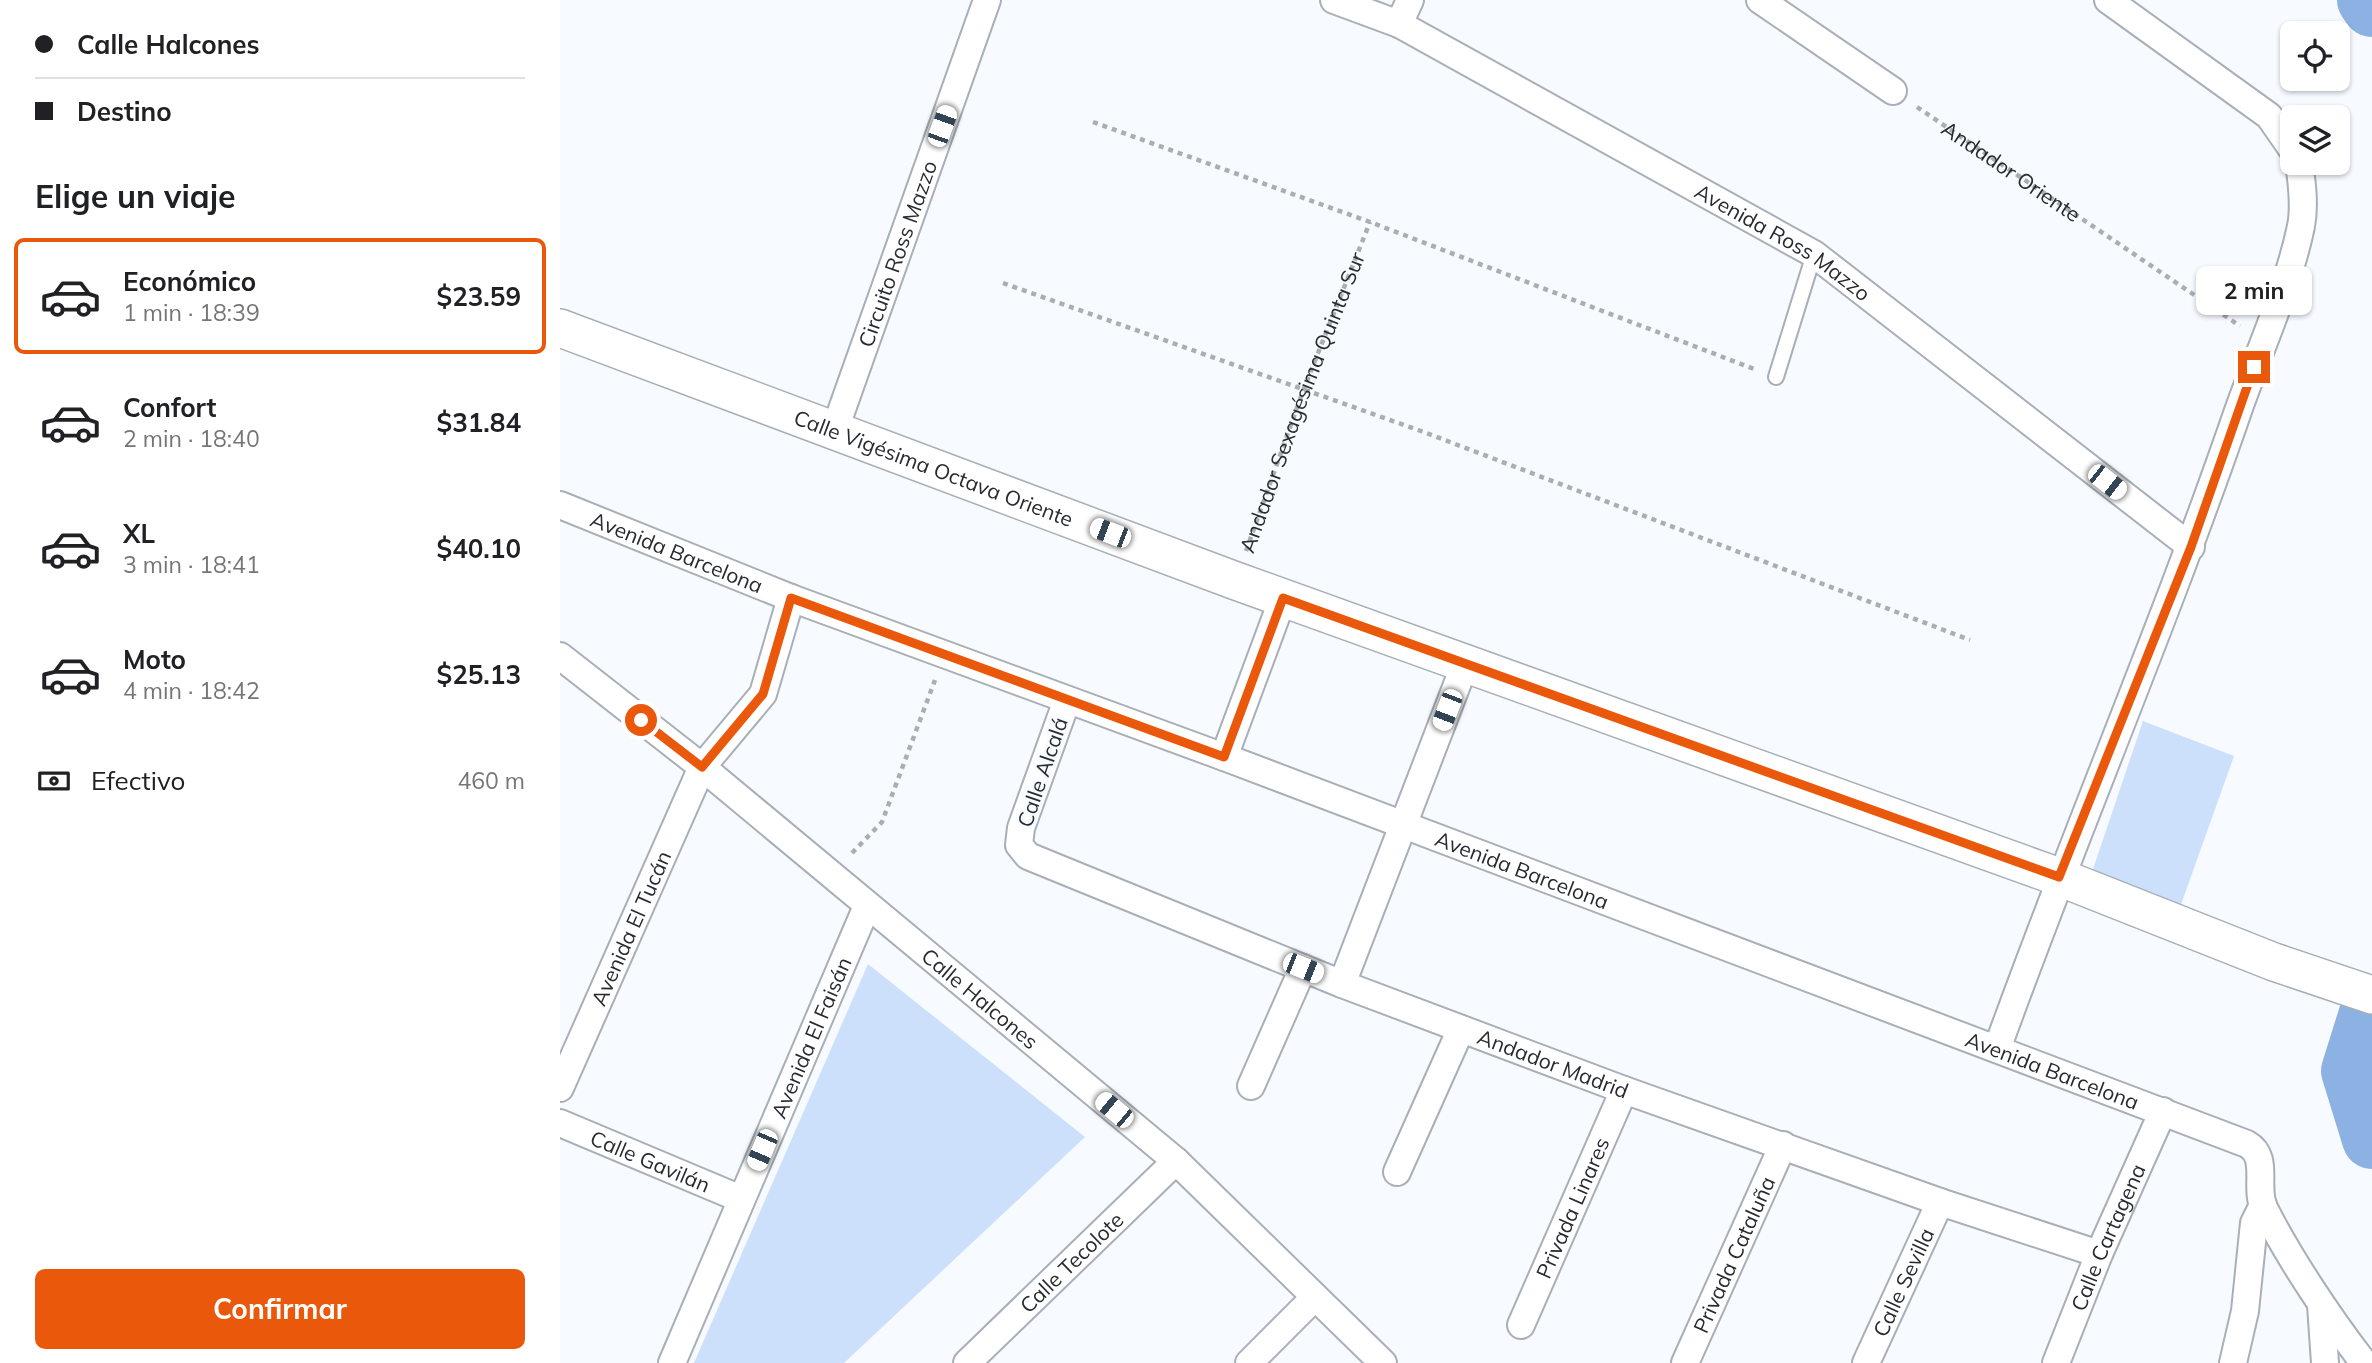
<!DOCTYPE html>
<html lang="es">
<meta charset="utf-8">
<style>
:root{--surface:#fff;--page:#f6f6f6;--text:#202124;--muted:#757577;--line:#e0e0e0;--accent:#ea580c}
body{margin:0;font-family:Mulish,sans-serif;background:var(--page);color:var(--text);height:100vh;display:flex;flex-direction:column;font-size:26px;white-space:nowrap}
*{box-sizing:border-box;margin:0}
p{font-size:23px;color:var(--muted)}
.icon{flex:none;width:38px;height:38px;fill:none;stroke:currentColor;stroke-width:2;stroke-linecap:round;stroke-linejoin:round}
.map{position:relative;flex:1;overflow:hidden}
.panel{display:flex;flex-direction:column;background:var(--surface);width:560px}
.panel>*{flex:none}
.banner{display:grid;align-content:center;height:154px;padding:0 35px;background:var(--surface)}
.buttons{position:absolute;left:1720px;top:21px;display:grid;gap:14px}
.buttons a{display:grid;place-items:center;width:70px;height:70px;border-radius:10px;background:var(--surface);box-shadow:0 2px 5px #0004;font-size:35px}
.end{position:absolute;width:32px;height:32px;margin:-16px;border:9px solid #ea580c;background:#fff;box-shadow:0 0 0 4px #fff}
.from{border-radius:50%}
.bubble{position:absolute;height:49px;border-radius:10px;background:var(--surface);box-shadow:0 2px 5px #0004;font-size:23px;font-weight:700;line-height:49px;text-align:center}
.car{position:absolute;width:21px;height:42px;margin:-21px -10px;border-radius:9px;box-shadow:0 0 5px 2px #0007;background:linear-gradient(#fff 24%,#345 0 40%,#fff 0 76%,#345 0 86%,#fff 0)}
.banner b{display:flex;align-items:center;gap:24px;height:66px;font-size:26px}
.banner b+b{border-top:2px solid var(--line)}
.banner i{width:18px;height:18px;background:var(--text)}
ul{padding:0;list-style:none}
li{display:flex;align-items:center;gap:21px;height:116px;margin:0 14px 10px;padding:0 21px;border:4px solid transparent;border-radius:10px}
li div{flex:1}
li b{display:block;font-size:26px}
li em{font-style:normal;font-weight:700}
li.current{border-color:var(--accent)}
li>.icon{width:63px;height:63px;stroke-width:1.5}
h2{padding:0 35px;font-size:32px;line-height:84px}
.pay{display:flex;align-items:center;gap:18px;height:77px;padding:0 35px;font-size:26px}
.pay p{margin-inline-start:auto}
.action{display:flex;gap:14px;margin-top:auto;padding:14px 35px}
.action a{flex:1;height:80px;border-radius:10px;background:var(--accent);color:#fff;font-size:28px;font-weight:700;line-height:80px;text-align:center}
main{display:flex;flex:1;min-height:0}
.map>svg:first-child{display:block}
</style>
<main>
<section class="panel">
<div class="banner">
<b><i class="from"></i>Calle Halcones</b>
<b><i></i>Destino</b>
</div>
<h2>Elige un viaje</h2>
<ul>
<li class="current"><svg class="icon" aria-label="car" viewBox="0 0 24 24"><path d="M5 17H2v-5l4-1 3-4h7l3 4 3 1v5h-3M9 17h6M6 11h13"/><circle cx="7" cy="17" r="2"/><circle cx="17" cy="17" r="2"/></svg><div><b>Económico</b><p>1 min · 18:39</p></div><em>$23.59</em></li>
<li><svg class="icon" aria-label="car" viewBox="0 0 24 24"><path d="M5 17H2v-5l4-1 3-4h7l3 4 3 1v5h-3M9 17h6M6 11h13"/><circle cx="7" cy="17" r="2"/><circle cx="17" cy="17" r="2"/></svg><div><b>Confort</b><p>2 min · 18:40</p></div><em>$31.84</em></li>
<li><svg class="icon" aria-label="car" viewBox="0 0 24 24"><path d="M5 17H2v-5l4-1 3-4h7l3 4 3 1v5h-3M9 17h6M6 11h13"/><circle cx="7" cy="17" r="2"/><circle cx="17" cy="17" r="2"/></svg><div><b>XL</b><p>3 min · 18:41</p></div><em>$40.10</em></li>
<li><svg class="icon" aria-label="car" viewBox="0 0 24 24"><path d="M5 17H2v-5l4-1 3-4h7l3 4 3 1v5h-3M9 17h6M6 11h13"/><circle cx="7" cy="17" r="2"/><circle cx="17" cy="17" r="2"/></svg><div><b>Moto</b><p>4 min · 18:42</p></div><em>$25.13</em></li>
</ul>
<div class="pay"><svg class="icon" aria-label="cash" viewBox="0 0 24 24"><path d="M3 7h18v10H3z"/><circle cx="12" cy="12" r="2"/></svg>Efectivo<p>460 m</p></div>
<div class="action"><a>Confirmar</a></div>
</section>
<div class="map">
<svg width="1812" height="1363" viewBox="0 0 1812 1363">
<rect width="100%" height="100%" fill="#f7fafe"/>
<g fill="#cde0fb">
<polygon points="1583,721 1674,756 1618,913 1530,878"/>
<polygon points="308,964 525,1137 284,1363 134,1363"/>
</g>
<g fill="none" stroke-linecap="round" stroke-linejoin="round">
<g stroke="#8cb1e3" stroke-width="60">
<polyline points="1807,0 1812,7"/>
<polyline points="1812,1004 1791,1071 1812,1139"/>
</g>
<g stroke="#a8afb8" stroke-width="18">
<polyline id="lane" points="1216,377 1254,254"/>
</g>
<g stroke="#a8afb8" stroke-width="30">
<g id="street">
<path id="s3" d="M774,0L839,24L1254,254L1631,547"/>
<polyline points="1200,0 1333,91"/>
<polyline points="1548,0 1709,116 1732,149"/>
<polyline points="839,24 850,0"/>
<path id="s4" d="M275,429L427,0"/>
<path id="s5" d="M0,505L231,598L664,757L1687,1144C1710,1157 1694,1187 1704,1208C1729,1258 1770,1319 1804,1363"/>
<path id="s6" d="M0,656L142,767L616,1161L823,1363"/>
<path id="s7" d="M507,700L461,828L459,845L468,856L782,984L1064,1090L1380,1202L1539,1254"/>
<polyline points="664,757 723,598"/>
<polyline points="782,984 905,664"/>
<path d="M1437,1049C1514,835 1604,626 1678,411C1699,351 1728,289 1741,226C1745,206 1742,183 1739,163"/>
<polyline points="691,1086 743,968"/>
<path id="s8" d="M0,1088L142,767L203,694L231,598"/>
<path id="s9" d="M0,1123L181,1199"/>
<polyline points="837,1172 901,1029"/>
<polyline points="1761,1305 1765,1363"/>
<path id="s10" d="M961,1325L1064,1090"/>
<path id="s11" d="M112,1363L307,906"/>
<path id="s12" d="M407,1363L616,1161"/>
<polyline points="689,1363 755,1297"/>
<path id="s13" d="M1125,1363L1223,1145"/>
<path id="s14" d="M1306,1363L1380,1202"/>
<path id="s15" d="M1496,1363L1539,1254L1603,1111"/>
<polyline points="1673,1363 1685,1311 1694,1223 1703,1205"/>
</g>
</g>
<g stroke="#a8afb8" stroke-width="40">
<g id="secondary">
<path id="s16" d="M0,328L676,581L1499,877L1714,962L1812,995"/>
</g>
</g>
<g stroke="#aaadb1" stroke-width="4.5" stroke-dasharray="5 5" stroke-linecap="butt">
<path id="s1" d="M1357,107L1680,326"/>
<polyline points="533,122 810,222 1194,369"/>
<polyline points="443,283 861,431 1410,640"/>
<path id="s2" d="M686,551L743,391L810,222"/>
<polyline points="292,853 322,822 375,680"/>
</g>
<use href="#lane" stroke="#fff" stroke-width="14"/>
<use href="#street" stroke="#fff" stroke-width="26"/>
<use href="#secondary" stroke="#fff" stroke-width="37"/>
</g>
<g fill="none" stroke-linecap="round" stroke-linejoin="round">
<polyline stroke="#ea580c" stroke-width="9" points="81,720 142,767 203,694 231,598 664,757 723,598 1499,877 1631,547 1694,367"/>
</g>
<g text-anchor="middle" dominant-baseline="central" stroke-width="7" stroke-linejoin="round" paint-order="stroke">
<g font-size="21" fill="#272a2e" stroke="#f7fafe">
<text stroke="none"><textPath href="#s1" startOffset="114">Andador Oriente</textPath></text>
<text stroke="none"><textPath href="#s3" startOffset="511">Avenida Ross Mazzo</textPath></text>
<text stroke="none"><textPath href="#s4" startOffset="186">Circuito Ross Mazzo</textPath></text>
<text stroke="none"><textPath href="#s2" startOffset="159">Andador Sexagésima Quinta Sur</textPath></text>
<text stroke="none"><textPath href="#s16" startOffset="399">Calle Vigésima Octava Oriente</textPath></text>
<text stroke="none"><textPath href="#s5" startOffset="126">Avenida Barcelona</textPath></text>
<text transform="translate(482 772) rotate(-71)">Calle Alcalá</text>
<text stroke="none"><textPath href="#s5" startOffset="1029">Avenida Barcelona</textPath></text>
<text stroke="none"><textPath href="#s8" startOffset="175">Avenida El Tucán</textPath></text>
<text stroke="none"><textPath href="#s6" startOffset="542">Calle Halcones</textPath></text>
<text stroke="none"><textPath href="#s11" startOffset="354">Avenida El Faisán</textPath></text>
<text stroke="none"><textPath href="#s7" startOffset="732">Andador Madrid</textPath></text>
<text stroke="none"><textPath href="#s5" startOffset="1596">Avenida Barcelona</textPath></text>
<text stroke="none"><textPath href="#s9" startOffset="98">Calle Gavilán</textPath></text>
<text stroke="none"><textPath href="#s10" startOffset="128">Privada Linares</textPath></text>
<text stroke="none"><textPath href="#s15" startOffset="136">Calle Cartagena</textPath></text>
<text stroke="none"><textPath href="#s13" startOffset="119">Privada Cataluña</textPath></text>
<text stroke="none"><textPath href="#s12" startOffset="145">Calle Tecolote</textPath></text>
<text stroke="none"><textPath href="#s14" startOffset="89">Calle Sevilla</textPath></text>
</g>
</g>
</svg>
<div class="buttons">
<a><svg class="icon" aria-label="locate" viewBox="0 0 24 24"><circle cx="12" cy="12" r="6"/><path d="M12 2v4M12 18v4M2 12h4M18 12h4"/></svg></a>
<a><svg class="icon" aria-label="layers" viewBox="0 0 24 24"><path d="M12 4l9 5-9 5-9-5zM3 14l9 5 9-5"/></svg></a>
</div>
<i class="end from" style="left:81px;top:720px"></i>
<i class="end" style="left:1694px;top:367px"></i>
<div class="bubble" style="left:1636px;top:266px;width:116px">2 min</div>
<i class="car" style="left:382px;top:126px;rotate:20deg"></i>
<i class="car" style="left:1547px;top:482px;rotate:128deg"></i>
<i class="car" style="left:550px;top:533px;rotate:291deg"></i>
<i class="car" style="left:887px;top:710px;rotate:201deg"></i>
<i class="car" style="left:743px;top:968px;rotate:112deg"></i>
<i class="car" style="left:554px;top:1110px;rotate:310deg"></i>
<i class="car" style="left:202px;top:1150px;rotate:203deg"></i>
</div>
</main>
